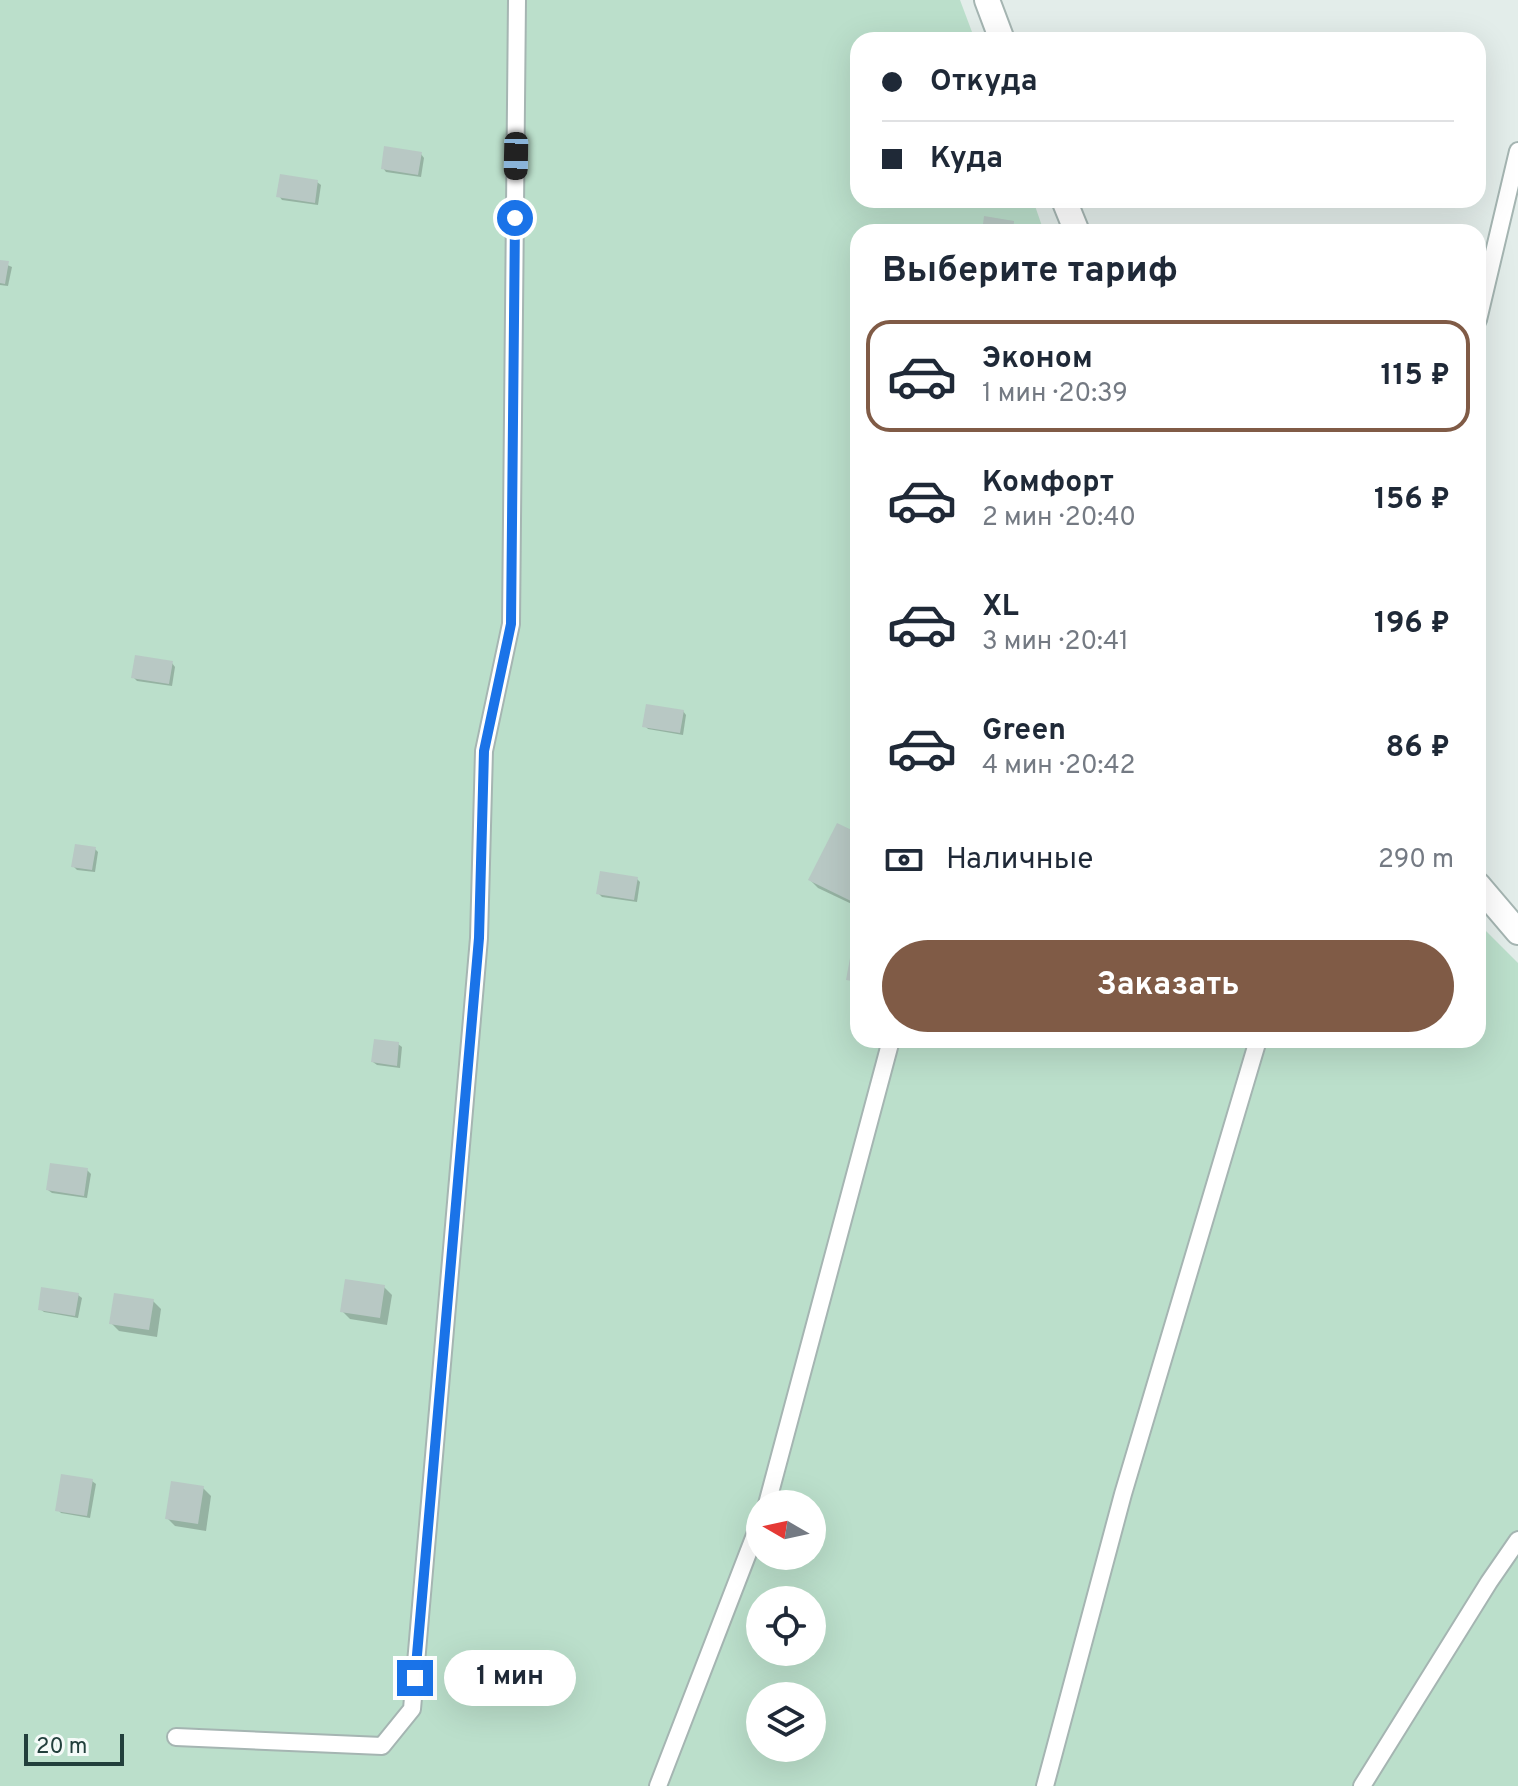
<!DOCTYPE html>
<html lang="ru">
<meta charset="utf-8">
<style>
:root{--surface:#fff;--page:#f6f6f7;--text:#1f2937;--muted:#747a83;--line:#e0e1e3;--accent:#805b46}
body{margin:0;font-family:Overpass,sans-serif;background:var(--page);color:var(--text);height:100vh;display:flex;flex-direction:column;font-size:30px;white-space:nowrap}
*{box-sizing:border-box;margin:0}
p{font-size:26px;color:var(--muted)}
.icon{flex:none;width:44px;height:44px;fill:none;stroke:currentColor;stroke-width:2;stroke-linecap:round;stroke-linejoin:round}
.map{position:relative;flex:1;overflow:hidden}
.panel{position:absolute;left:850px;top:224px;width:636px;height:824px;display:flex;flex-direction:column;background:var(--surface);border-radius:24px;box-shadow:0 8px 32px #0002}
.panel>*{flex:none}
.hud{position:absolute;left:850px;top:32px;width:636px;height:176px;border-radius:24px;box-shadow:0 8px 32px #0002;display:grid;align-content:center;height:176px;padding:0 32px;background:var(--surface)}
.needle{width:52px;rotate:279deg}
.buttons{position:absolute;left:746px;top:1490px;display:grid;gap:16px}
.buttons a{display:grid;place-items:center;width:80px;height:80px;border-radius:50%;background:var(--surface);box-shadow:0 8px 32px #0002;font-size:40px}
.scale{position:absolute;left:24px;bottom:20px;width:100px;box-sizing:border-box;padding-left:8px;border:4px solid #223f3c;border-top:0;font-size:22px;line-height:28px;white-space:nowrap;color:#223f3c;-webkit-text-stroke:6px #f4faf8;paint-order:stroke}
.end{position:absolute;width:36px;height:36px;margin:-18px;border:10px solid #1a73e8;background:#fff;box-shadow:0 0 0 4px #fff}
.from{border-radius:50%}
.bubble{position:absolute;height:56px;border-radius:28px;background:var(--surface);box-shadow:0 8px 32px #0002;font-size:26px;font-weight:700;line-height:56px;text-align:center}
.car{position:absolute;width:24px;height:48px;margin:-24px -12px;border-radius:10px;box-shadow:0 0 6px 2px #0007;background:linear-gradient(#222 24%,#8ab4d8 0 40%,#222 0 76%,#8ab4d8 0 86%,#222 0)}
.hud b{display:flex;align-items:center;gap:28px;height:76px;font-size:30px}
.hud b+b{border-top:2px solid var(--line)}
.hud i{width:20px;height:20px;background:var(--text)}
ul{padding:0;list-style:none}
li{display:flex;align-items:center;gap:24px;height:112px;margin:0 16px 12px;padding:0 16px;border:4px solid transparent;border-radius:24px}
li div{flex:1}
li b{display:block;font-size:30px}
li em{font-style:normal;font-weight:700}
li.on{border-color:var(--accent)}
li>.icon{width:72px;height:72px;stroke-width:1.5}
h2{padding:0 32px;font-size:36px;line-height:96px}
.pay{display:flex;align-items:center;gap:20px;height:88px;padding:0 32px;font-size:30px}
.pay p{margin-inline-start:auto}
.action{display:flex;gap:16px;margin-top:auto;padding:16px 32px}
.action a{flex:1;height:92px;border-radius:48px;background:var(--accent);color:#fff;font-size:32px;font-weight:700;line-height:92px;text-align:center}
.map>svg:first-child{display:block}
</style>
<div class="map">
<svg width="1518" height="1786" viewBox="0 0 1518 1786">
<rect width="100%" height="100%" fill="#e3edea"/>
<path fill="#bbdfcb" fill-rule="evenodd" d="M0,0H960L975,40H858V200H1033L1044,232H858V1040H1478V923L1518,963V1786H0ZM760,1504H812V1556H760ZM760,1600H812V1652H760ZM760,1696H812V1748H760Z"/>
<g fill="#0003">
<polygon points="421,154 424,158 421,177 386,172 383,168"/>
<polygon points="317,182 321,185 318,205 282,200 279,196"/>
<polygon points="0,262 12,267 8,286 0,285"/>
<polygon points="172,663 175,667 172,686 137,681 133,677"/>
<polygon points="683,711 686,715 683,735 648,729 645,726"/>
<polygon points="858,835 858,907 818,888 810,880"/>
<polygon points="95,849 98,852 95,872 77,870 73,866"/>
<polygon points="637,879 640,882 637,902 602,897 598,893"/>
<polygon points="398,1044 402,1047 400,1068 377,1065 373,1062"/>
<polygon points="87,1170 91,1174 87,1198 52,1193 48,1190"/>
<polygon points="384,1287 392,1295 387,1325 350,1319 342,1311"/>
<polygon points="78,1295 82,1298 78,1318 44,1312 40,1309"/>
<polygon points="153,1301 161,1309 157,1337 119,1331 111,1323"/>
<polygon points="92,1481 96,1484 90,1518 61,1513 58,1510"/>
<polygon points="203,1488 211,1496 206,1531 175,1526 167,1518"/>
</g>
<g fill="#b8c8c4">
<polygon points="384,146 422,152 418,175 381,169"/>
<polygon points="280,174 318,180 315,203 276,197"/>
<polygon points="984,216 1014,221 1013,232 982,232"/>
<polygon points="0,260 9,261 5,284 0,283"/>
<polygon points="135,655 173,661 169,684 131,678"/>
<polygon points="646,704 684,710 680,733 642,727"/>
<polygon points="837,823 858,833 858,893 853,902 808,880"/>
<polygon points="75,844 96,847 92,870 71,867"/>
<polygon points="600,871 638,877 634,900 596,894"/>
<polygon points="850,958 858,959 858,982 846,980"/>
<polygon points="374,1039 399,1042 397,1066 371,1062"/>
<polygon points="50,1163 88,1168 84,1196 46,1190"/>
<polygon points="345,1279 385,1285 380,1318 340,1312"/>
<polygon points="41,1287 79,1293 75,1316 38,1310"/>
<polygon points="114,1293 154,1299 149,1330 109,1324"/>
<polygon points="61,1474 93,1479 87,1516 55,1511"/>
<polygon points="171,1481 204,1486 198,1524 165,1519"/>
</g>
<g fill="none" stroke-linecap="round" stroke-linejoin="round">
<g stroke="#a5b5b2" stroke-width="20">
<g id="service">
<polyline points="1478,320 1518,151"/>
<polyline points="767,1504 891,1040"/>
<polyline points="176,1737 382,1746 412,1709 479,938 484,751 511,624 517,0"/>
<polyline points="658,1786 760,1522"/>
<polyline points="1045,1786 1123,1494 1258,1040"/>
<polyline points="1362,1786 1489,1582 1518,1540"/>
</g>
</g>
<g stroke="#a5b5b2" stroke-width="28">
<g id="minor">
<polyline points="987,0 1002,40"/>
<polyline points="1064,200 1077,232"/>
<polyline points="1478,885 1518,932"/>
</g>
</g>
<use href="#service" stroke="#fff" stroke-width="16"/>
<use href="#minor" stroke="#fff" stroke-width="24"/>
</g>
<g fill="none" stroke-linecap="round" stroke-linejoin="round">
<polyline stroke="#1a73e8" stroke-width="10" points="415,1678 479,938 484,751 511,624 515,218"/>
</g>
</svg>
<div class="buttons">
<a><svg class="needle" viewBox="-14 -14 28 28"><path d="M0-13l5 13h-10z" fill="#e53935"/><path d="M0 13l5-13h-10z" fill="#747a83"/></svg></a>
<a><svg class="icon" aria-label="locate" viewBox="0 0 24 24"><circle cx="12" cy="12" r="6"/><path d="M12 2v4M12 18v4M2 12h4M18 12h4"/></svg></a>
<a><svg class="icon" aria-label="layers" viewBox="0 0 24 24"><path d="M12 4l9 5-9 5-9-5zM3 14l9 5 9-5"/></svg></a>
</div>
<div class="scale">20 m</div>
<i class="end from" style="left:515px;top:218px"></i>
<i class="end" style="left:415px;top:1678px"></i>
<div class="bubble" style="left:444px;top:1650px;width:132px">1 мин</div>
<i class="car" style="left:516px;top:156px;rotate:181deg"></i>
<div class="hud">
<b><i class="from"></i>Откуда</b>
<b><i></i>Куда</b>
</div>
<section class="panel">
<h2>Выберите тариф</h2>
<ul>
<li class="on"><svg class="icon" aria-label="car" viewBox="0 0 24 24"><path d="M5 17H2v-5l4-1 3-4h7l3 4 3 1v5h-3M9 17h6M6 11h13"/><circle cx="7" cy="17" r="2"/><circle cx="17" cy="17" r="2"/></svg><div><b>Эконом</b><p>1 мин · 20:39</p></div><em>115 ₽</em></li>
<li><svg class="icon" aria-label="car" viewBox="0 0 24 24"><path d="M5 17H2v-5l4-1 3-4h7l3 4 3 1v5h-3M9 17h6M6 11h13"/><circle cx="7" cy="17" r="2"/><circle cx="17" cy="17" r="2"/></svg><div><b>Комфорт</b><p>2 мин · 20:40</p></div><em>156 ₽</em></li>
<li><svg class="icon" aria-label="car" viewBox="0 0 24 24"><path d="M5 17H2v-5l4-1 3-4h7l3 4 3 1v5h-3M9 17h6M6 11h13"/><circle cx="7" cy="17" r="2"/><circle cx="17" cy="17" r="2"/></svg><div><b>XL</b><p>3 мин · 20:41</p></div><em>196 ₽</em></li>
<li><svg class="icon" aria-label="car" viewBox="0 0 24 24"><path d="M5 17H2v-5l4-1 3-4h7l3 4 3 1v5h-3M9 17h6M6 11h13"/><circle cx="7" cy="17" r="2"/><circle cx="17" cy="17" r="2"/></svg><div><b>Green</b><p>4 мин · 20:42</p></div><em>86 ₽</em></li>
</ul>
<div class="pay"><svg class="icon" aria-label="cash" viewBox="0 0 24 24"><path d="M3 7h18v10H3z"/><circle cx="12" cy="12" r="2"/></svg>Наличные<p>290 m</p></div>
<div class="action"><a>Заказать</a></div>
</section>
</div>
